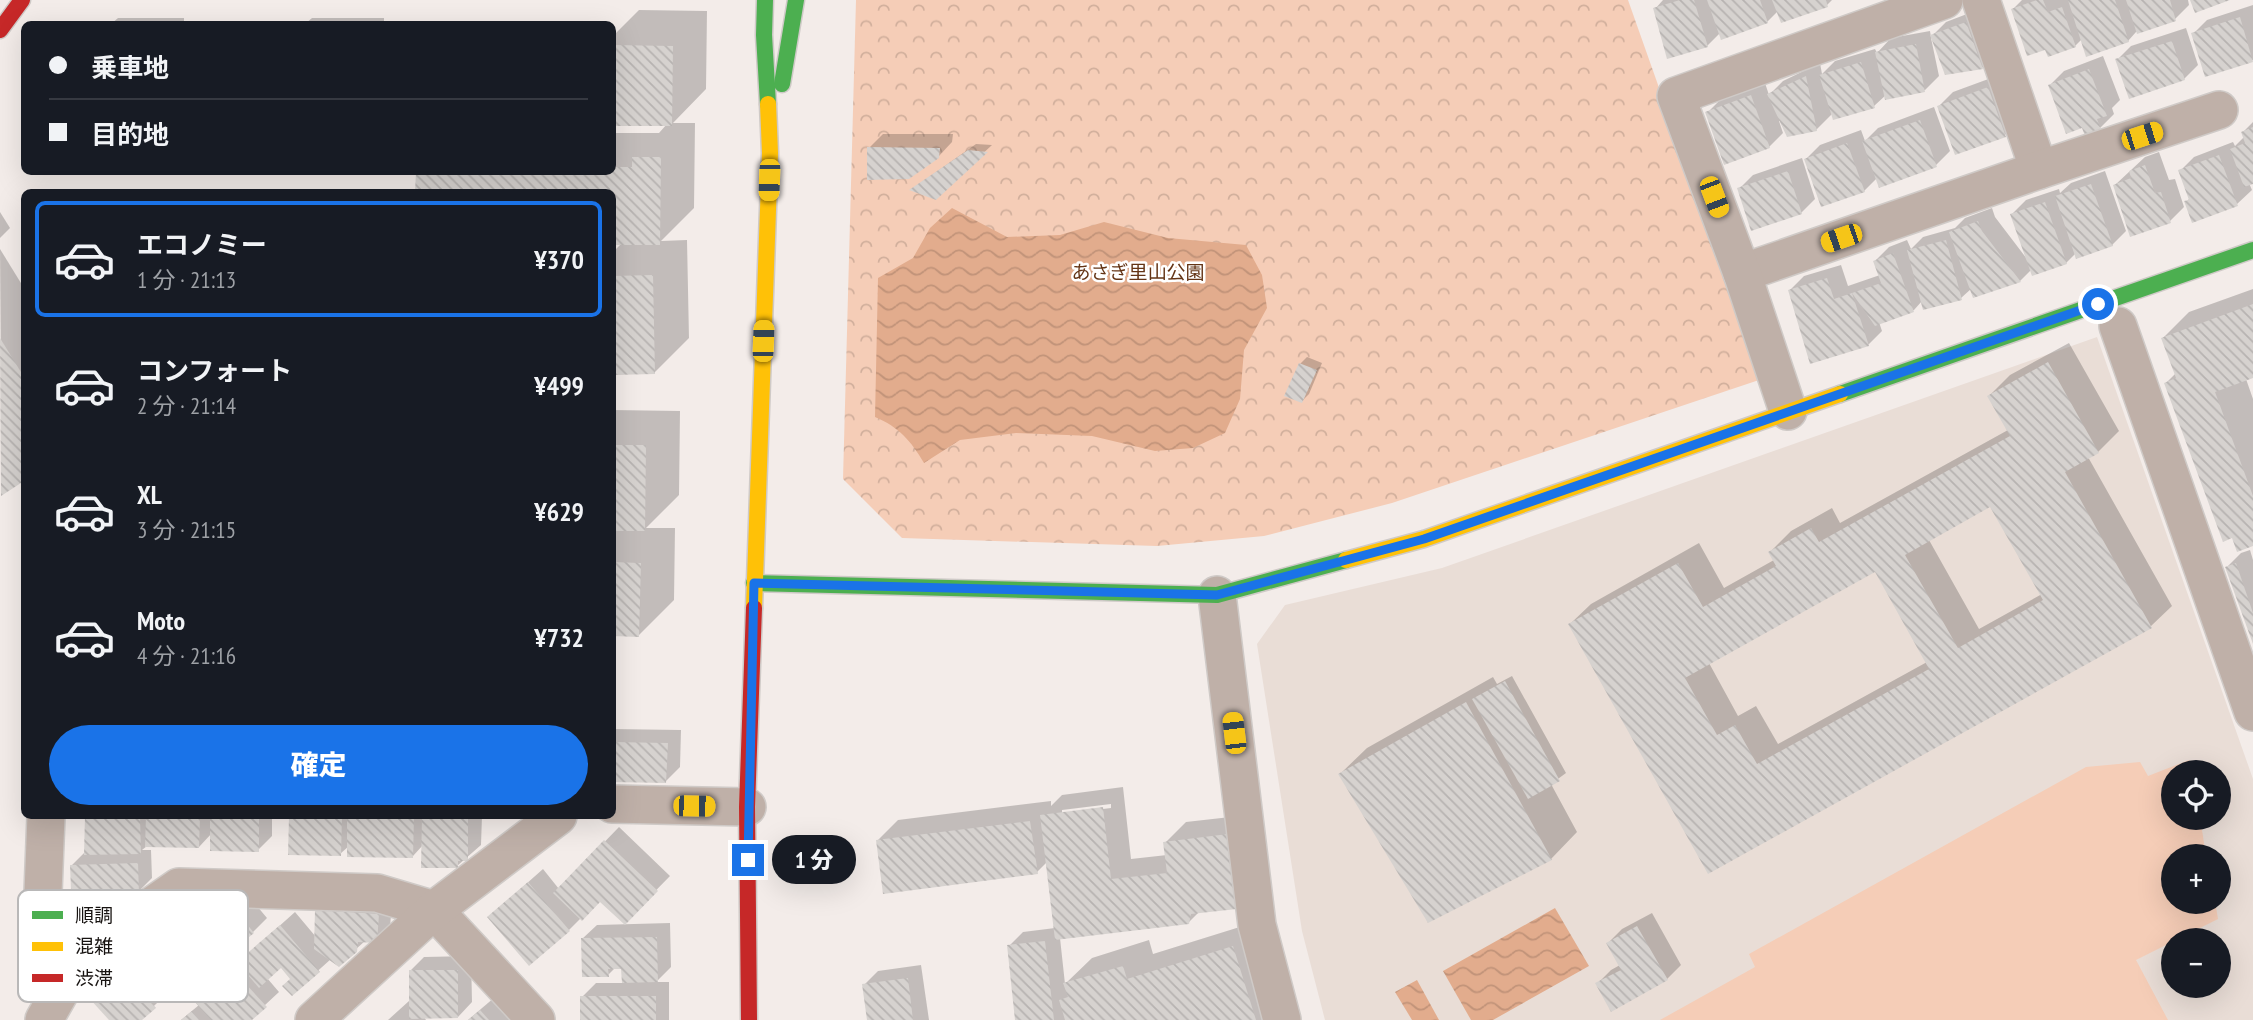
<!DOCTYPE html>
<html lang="ja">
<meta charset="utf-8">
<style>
:root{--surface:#171b24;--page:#20242c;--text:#f1f3f6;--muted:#9ea1a6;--line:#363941;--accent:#1a73e8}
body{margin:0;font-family:"PT Sans Narrow","Noto Sans JP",sans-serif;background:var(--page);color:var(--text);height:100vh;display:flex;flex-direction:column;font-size:26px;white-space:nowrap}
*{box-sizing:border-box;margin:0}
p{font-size:23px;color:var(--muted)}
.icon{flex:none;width:38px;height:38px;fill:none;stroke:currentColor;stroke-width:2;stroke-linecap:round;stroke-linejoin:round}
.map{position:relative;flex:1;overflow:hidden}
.details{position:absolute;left:21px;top:189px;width:595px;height:630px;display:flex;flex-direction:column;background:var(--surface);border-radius:10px;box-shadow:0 7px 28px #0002}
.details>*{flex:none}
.guide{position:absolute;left:21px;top:21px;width:595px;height:154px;border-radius:10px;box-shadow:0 7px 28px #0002;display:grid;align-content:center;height:154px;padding:0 28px;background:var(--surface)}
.buttons{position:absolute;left:2161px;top:760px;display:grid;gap:14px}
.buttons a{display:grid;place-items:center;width:70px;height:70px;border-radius:50%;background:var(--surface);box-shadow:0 7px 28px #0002;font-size:35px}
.end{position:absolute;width:32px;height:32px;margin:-16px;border:9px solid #1a73e8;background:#fff;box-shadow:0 0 0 4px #fff}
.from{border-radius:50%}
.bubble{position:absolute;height:49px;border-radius:24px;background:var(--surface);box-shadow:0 7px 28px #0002;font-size:23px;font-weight:800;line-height:49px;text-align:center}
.car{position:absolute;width:21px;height:42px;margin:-21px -10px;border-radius:9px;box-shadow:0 0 5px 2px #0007;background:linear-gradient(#f5c518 24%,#345 0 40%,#f5c518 0 76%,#345 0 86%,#f5c518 0)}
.guide b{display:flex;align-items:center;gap:24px;height:66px;font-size:26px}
.guide b+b{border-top:2px solid var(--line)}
.guide i{width:18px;height:18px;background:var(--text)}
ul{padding:12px 0 0;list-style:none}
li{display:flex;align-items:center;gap:21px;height:116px;margin:0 14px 10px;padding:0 14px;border:4px solid transparent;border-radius:10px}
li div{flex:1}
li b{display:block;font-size:26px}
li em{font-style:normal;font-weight:800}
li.on{border-color:var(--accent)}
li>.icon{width:63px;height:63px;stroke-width:1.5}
.action{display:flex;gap:14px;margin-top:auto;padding:14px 28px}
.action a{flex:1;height:80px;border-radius:42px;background:var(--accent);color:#fff;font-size:28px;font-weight:800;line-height:80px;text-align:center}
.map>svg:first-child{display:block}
</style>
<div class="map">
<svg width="2253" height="1020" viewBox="0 0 2253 1020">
<defs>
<pattern id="park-crowns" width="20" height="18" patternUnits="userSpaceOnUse" patternTransform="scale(1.75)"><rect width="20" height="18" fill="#f5cdb7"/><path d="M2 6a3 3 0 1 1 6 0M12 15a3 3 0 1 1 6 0" fill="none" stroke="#d1af9c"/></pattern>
<pattern id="water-waves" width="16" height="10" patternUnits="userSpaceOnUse" patternTransform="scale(1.75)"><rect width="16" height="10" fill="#e2ac8d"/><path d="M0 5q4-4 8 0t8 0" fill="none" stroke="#c19379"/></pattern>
<pattern id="building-back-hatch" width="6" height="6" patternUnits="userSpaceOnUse" patternTransform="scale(1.75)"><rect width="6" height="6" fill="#d6d2cf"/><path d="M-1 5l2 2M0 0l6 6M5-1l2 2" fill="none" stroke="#b7b3b1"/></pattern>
</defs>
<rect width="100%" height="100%" fill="#f3ece9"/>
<path fill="#e9ddd6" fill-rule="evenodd" d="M2097,337L2253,779V1020H1325L1302,931L1257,644L1285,605L1442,568ZM2174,772H2219V817H2174ZM2174,856H2219V901H2174ZM2174,940H2219V985H2174Z"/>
<polygon fill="#f5cdb7" points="2189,760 2191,772 2174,772 2174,817 2200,817 2206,856 2174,856 2174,901 2215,901 2218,919 2136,960 2168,1020 1660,1020 1755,967 1749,954 2086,767 2140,762 2148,776"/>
<polygon fill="url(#park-crowns)" points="856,0 1628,0 1762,379 1392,503 1264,536 1157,546 902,538 843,479"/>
<g fill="url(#water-waves)">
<path d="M952,208L1007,237L1060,235L1104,222L1168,238L1246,245L1262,275L1267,308L1244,350L1240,399L1225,433L1193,448L1155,451L1092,436L1016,433L960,440L924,463C911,441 899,427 875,417L878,278L913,258L930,228Z"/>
<polygon points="1555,908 1589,966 1493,1020 1471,1020 1443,971"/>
<polygon points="1417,980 1439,1020 1412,1020 1395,992"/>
</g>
<g fill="#0003" fill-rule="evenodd">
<polygon points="1663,0 1832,0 1827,5 1778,11 1767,22 1721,32 1707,46 1655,9"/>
<polygon points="2022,0 2188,0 2189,5 2175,19 2136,32 2128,41 2082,39 2075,46 2046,47 2013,9"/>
<polygon points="2253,5 2253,60 2207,75 2193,34 2207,20"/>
<polygon points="1980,9 1996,54 1982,68 1931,38 1939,76 1925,90 1886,95 1874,106 1833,113 1816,130 1781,120 1779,121 1783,133 1769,147 1707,113 1721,99 1765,83 1769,95 1783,81 1820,63 1822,74 1835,61 1875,49 1877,53 1891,38 1930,31 1931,37 1946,22"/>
<polygon points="639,10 707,11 706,89 673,123 695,123 694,208 661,241 687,240 689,338 655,372 612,375 612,253 622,243 612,192 417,192 417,172 612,172 612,133 659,133 667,124 612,124 612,37"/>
<polygon points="118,18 184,18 184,24 111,24"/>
<polygon points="312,18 384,18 384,24 305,24"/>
<polygon points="2186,28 2198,65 2184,79 2117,60 2131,46"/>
<polygon points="2103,56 2120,100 2112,108 2114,114 2100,128 2086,134 2083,126 2050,85 2064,71"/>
<polygon points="2002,74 2019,121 2005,135 1939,106 1953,92"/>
<polygon points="1934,107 1950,151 1936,165 1877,178 1864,191 1806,159 1820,145 1861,130 1865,141 1878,128"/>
<polygon points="2253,122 2253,182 2249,183 2252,190 2237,204 2193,221 2186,202 2190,198 2180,171 2194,157 2233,142 2235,146 2244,137 2243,132"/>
<polygon points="883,134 953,134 952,142 938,157 869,148"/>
<polygon points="976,144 992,145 935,198 912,189"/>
<polygon points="2159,152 2169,180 2175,179 2184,207 2170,221 2115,185 2145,157"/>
<polygon points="1802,158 1815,199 1801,213 1739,189 1753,175"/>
<polygon points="2105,171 2126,231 2112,245 2076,253 2066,263 2032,269 2020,281 1971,289 1961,298 1922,301 1914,310 1879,322 1882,331 1868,345 1790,290 1804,276 1841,265 1848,286 1880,275 1875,261 1889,247 1907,240 1911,249 1923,237 1955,228 1965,218 1992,208 1995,217 2027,259 2012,214 2026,200 2059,189 2060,193 2071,183"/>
<polygon points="0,212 10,228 0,238"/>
<polygon points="0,249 24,288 24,479 2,494"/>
<polygon points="2253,289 2253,376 2246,379 2253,399 2253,545 2166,383 2176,373 2163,338 2189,312"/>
<path d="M2069,343L2119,431L2098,452L2088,457L2172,606L2151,626L1709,872L1570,624L1591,604L1699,543L1724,588L1774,560L1770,552L1791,531L1832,508L1840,523L2008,430L1989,396L2010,375ZM1991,505L2042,594L1979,629L1929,540ZM1876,570L1927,662L1778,744L1756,706L1738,716L1709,663Z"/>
<polygon points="1307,357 1322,363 1309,394 1302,401 1300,364"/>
<polygon points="612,410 680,411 679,495 646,528 675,528 674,600 639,635 612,635"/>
<polygon points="2250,550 2253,560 2253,640 2227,567 2241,553"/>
<polygon points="1512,676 1566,773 1551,784 1577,832 1551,859 1340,774 1367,748 1493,677 1497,684"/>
<polygon points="612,729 681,730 680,767 666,781 612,780"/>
<path d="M1123,787L1131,859L1167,855L1165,843L1186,822L1248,815L1200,911L1188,923L1060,938L1065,984L1092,958L1149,940L1153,954L1259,921L1273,1020H1017L1009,946L1023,932L1055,928L1047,862L1037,872L877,841L898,820L1051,801V806L1062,795ZM1111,804V808L1062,814V810Z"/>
<polygon points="86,816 272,816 272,836 258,850 212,833 199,847 147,846 142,850 151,850 152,878 113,917 72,865 86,851"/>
<polygon points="291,816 482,816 481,845 457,866 423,845 413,856 349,846 340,854 290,853"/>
<polygon points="619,827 670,876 625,922 600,899 569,930 489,917 543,869 559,889"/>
<polygon points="240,886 267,918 253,932 207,956 139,1020 111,1020 106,984 137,957 139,959 175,926 187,938 202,918"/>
<polygon points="331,897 392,901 390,928 376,942 365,941 355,950 331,959 292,994 292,979 281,966 267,978 279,992 249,1020 181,1020 199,1005 210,988 295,912 316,937 317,911"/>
<polygon points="1652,913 1681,965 1667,979 1597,984 1611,970 1620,965 1608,943 1622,929"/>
<polygon points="670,923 671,967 656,982 669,982 669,1020 582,1020 582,997 596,983 624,983 623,967 616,967 608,975 582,939 597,925"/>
<polygon points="471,956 472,1002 458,1017 424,1017 426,1020 388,1020 409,1001 411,1003 410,971 424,957"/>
<polygon points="921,965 929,1020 869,1020 864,985 878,971"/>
<polygon points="495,997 515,1020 468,1020"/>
</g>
<g fill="url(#building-back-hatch)" fill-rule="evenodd">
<polygon points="1680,0 1694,0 1708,47 1667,59 1653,8"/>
<polygon points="1707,0 1760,0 1768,23 1721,40"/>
<polygon points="1772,0 1826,0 1828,7 1781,23"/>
<polygon points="2037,0 2043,0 2048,12 2062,7 2076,47 2048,57 2045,50 2027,56 2011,9"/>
<polygon points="2068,0 2115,0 2129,42 2086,57"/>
<polygon points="2126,0 2170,0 2176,21 2137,34"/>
<polygon points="2190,0 2230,0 2195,13"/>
<polygon points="2240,17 2253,62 2205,77 2191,33"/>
<polygon points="1966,22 1983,69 1945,75 1930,35"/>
<polygon points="2172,41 2185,80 2129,99 2115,59"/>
<polygon points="1916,44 1925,92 1885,100 1875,52"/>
<polygon points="612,45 673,46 672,126 612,126"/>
<polygon points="1861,62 1875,108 1833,120 1819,75"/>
<polygon points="2089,69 2107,116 2097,119 2101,130 2085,136 2082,128 2066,134 2048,85"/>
<polygon points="1806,76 1817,131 1787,137 1767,94"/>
<polygon points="1988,87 2006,137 1955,155 1937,106"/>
<polygon points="1751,95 1770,148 1724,165 1705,112"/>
<polygon points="1920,120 1937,167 1879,188 1862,141"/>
<polygon points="2253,127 2253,184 2244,187 2230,149 2245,143 2241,132"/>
<polygon points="1847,143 1865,192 1821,207 1804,159"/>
<polygon points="867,147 940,148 939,158 909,179 867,180"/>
<polygon points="968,150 988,152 936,200 909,190"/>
<polygon points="2219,155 2238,206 2192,223 2184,201 2189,200 2178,170"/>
<polygon points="632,157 661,157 660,245 612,245 612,192 415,192 416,172 612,172 612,167 632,167"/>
<polygon points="2145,165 2155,193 2161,192 2171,223 2130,237 2113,185 2131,178 2129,171"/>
<polygon points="1788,171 1802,214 1751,231 1737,188"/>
<polygon points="2091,184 2113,246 2076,259 2055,196"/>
<polygon points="2045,202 2067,264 2032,276 2010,214"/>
<polygon points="1978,221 1982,231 2021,282 1973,298 1949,232"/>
<polygon points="1946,240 1962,300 1923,310 1907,250"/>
<polygon points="1893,253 1914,312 1875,326 1852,293 1881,283 1873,261"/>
<polygon points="653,275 655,374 612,375 612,276"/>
<polygon points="1827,278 1834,299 1852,293 1869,346 1810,364 1788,290"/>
<polygon points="2253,304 2253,378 2215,392 2253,496 2253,546 2237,552 2232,538 2223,542 2164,383 2176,378 2161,338"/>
<polygon points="0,338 24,377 24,481 1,496"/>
<path d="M2048,362L2099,453L2065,472L2152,628L1708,874L1568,624L1678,563L1703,607L1776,566L1768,552L1811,528L1819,542L2010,436L1987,396ZM1990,507L2043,600L1958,648L1905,555ZM1875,572L1929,669L1757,764L1735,725L1717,735L1685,678Z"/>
<polygon points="1299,363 1317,370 1302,403 1284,396"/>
<polygon points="612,445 646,445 645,531 612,531"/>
<polygon points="612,562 641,563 639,637 612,636"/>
<polygon points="2236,563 2253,613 2253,644 2225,567"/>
<polygon points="1505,681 1560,781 1528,799 1472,699"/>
<polygon points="1466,702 1552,860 1428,923 1338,774"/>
<polygon points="612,742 668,743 666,783 612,782"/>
<polygon points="1103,807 1111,879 1167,873 1163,842 1228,834 1237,909 1191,914 1189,924 1055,940 1040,815"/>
<polygon points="85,816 140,816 141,854 84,855"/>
<polygon points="146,816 200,816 199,848 145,847"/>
<polygon points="210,816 259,816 259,852 210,851"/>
<polygon points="289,816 342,816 341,856 288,855"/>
<polygon points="347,816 414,816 413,858 347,857"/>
<polygon points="422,816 468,816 468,861 458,861 458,868 421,868"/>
<polygon points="1030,821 1038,874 883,894 876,840"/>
<polygon points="604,840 658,891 625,925 600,902 582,921 553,893"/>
<polygon points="138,863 139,894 114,919 84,928 72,915 70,865"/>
<polygon points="528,882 570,931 529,966 487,917"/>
<polygon points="226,898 254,933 214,966 185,931"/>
<polygon points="315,910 379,914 377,943 358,942 357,952 339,967 314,949"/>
<polygon points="280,925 320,972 292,996 282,986 290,979 281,968 259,988 237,962"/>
<polygon points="1637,926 1668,980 1611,1012 1595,983 1621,970 1606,943"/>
<polygon points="657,937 658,982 622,983 621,969 608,969 609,977 582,977 581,938"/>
<polygon points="1045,941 1054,1020 1015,1020 1007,945"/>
<polygon points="1233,946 1256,1020 1065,1020 1059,1000 1068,997 1063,983 1123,966 1127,979"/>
<polygon points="231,968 267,1007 252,1020 211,1020 194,1001"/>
<polygon points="122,970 156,1008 142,1020 109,1020 89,998"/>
<polygon points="409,970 458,970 458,1018 409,1019"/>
<polygon points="908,978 913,1020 867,1020 862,984"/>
<rect x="580" y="996" width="76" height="24"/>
<polygon points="480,1010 489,1020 468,1020"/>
<polygon points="192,1011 199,1020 181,1020"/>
</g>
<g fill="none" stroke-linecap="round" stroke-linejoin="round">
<g stroke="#cfcac7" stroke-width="40">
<g id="street">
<polyline points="1981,0 2039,170"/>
<polyline points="1742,273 2039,170 2219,110"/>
<polyline points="2118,326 2253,712"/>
<polyline points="1788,411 1742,273 1676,96 1944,0"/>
<polyline points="1217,595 1257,925 1282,1020"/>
<polyline points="612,804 747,807"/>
<polyline points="46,816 42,918 81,955"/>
<polyline points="44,1020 81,955 179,887 377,893 434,910 536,1020"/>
<polyline points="314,1020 434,910 558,816"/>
</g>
</g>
<g stroke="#cfcac7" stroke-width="19">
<g id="fast">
<polyline points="765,0 764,35 768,104"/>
<polyline points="782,84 796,0"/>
<polyline points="1840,394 2253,250"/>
<polyline points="754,583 1217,595 1346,560"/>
</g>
</g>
<g stroke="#cfcac7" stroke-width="19">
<g id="slow">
<polyline points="1346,560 1424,539 1840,394"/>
<polyline points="754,608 770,153 768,104"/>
</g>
</g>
<g stroke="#cfcac7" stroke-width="19">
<g id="jam">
<polyline points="0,30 22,0"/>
<polyline points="749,1020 747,807 754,608"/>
</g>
</g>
<use href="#street" stroke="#bfb0a8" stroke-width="37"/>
<use href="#fast" stroke="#4caf50" stroke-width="16"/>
<use href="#slow" stroke="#ffc107" stroke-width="16"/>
<use href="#jam" stroke="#c62828" stroke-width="16"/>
</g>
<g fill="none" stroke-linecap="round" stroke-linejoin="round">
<polyline stroke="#1a73e8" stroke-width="9" points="748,860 754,583 1217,595 1424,539 2098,304"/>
</g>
<g text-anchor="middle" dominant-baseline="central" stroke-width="5" stroke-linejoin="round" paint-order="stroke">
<g font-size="19" fill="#643415" stroke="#fff">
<text x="1138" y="272">あさぎ里山公園</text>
</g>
</g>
<rect x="18" y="890" width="230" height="112" rx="10" fill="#fff" stroke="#b9b8b8" stroke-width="2"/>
<rect x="32" y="911" width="31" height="8" fill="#4caf50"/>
<rect x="32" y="942" width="31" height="9" fill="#ffc107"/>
<rect x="32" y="974" width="31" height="8" fill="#c62828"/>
<g font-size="19" fill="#171311">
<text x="75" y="922">順調</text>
<text x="75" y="953">混雑</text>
<text x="75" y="985">渋滞</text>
</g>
</svg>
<div class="buttons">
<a><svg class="icon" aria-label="locate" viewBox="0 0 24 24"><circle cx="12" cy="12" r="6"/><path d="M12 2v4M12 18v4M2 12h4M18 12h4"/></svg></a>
<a>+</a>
<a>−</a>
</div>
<i class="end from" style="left:2098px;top:304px"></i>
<i class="end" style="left:748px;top:860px"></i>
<div class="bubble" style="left:772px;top:835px;width:84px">1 分</div>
<i class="car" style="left:2142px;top:136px;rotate:72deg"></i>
<i class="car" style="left:769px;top:180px;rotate:182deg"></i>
<i class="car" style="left:1714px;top:197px;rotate:159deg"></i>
<i class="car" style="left:1841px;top:238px;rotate:251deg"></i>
<i class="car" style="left:763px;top:341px;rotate:2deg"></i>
<i class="car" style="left:1234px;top:733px;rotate:353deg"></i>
<i class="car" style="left:694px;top:806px;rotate:91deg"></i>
<div class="guide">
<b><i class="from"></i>乗車地</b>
<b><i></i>目的地</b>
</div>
<section class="details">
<ul>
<li class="on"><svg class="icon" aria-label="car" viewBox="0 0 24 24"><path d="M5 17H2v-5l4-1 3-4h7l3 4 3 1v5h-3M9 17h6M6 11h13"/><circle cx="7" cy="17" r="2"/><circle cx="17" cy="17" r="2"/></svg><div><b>エコノミー</b><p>1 分 · 21:13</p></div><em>¥370</em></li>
<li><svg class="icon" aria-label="car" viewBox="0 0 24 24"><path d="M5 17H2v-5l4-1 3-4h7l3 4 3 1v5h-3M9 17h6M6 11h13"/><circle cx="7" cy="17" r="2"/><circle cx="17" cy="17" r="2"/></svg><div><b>コンフォート</b><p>2 分 · 21:14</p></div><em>¥499</em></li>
<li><svg class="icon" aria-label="car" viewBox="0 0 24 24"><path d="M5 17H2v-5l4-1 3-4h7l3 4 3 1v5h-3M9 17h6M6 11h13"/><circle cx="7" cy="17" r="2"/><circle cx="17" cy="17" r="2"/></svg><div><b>XL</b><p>3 分 · 21:15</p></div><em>¥629</em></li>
<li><svg class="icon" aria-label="car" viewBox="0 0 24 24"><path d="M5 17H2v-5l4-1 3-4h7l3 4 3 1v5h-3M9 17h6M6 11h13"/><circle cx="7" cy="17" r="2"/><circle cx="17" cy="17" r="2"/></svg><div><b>Moto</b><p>4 分 · 21:16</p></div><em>¥732</em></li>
</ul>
<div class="action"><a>確定</a></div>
</section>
</div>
